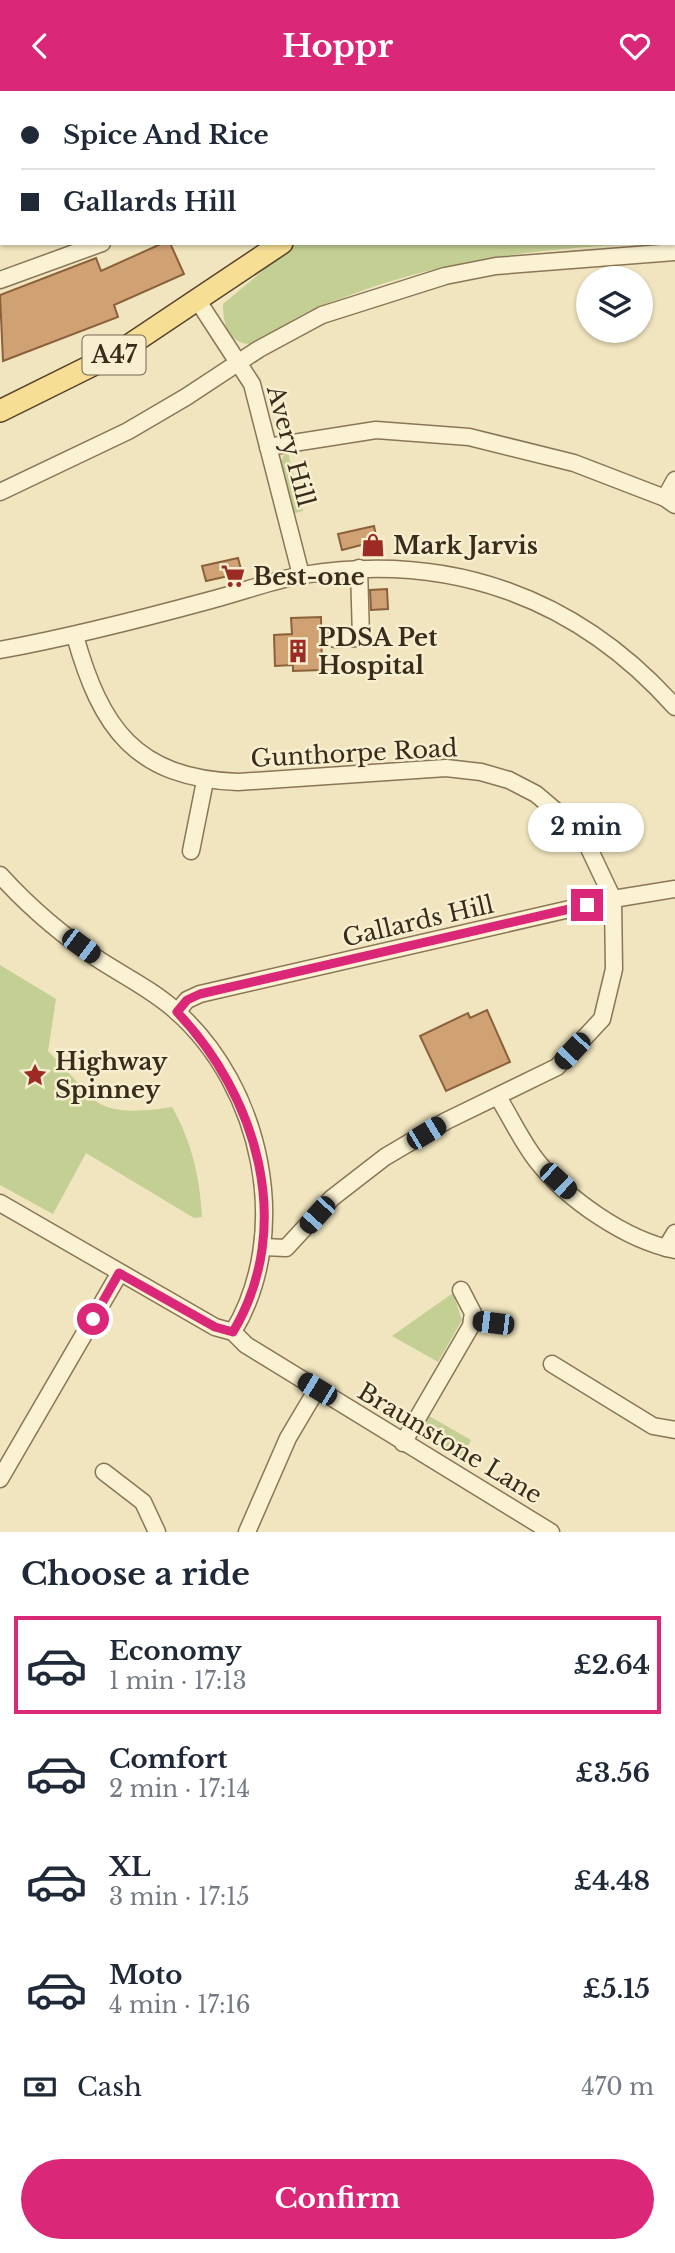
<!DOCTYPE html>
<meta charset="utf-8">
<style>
:root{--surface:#fff;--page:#f6f6f7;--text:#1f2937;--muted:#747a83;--line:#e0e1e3;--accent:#db2777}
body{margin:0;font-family:"Libre Baskerville",serif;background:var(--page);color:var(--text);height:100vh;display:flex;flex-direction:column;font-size:26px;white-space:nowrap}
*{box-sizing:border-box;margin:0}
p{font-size:23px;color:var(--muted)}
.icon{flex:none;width:38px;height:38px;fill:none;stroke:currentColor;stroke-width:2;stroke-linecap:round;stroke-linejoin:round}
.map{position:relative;height:1441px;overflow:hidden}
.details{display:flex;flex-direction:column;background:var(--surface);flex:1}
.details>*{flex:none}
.top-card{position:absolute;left:0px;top:0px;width:676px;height:154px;box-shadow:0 2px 5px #0004;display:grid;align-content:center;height:154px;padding:0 21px;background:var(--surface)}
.buttons{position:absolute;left:576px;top:175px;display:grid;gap:14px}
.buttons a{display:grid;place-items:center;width:77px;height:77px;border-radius:50%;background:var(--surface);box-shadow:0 2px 5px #0004;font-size:35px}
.end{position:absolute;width:32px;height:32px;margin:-16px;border:9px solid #db2777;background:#fff;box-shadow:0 0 0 4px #fff}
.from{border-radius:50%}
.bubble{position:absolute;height:49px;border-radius:24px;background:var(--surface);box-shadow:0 2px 5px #0004;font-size:23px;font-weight:700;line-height:49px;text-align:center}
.car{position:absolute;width:21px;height:42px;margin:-21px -10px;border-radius:9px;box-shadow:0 0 5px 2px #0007;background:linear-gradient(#222 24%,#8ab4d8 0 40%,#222 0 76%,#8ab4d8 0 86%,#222 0)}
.top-card b{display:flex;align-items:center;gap:24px;height:66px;font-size:26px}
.top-card b+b{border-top:2px solid var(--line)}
.top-card i{width:18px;height:18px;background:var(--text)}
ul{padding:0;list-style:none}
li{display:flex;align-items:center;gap:21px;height:98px;margin:0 14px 10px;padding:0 7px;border:4px solid transparent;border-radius:0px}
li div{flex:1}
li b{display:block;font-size:26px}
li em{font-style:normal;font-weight:700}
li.on{border-color:var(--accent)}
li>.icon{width:63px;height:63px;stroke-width:1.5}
h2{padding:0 21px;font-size:32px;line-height:84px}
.pay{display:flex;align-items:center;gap:18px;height:77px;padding:0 21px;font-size:26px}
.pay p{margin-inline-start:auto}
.action{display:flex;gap:14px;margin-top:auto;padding:14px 21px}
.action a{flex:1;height:80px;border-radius:42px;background:var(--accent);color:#fff;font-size:28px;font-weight:700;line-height:80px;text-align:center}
header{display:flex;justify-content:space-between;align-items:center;height:91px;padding:0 21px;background:var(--accent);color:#fff;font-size:32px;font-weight:700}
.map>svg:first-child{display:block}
</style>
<header><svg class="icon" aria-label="back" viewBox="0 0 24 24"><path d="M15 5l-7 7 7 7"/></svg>Hoppr<svg class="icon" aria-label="heart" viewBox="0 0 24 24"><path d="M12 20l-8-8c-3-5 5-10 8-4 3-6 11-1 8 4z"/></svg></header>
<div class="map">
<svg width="675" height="1441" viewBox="0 0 675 1441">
<rect width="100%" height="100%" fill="#f0e5bf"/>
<g fill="#c3cf93">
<polygon points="491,0 675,0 675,152 674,2 488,2"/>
<path d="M296,152H659C551,156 446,167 345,206C330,211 314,217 300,225C283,234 268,247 249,253C227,251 223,232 223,213Z"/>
<polygon points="287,358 303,420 291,423 279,375"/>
<path d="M0,874L56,908L48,960L94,1009C113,1024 148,1020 172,1016C192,1051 200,1087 202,1126L194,1127L86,1062L53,1123L0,1094Z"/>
<polygon points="453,1202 462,1229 438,1271 392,1245"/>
<polygon points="429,1325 471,1349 461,1368 427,1349 424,1337"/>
</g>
<g fill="#d0a173" stroke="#8a613b" stroke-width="2">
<polygon points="163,152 170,152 184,183 114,214 118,226 3,270 0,204 96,167 101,180"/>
<polygon points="374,435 377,450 342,459 338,443"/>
<polygon points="238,467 242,482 206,490 202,475"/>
<polygon points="387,498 388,518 371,519 370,499"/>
<polygon points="321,526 322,579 293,580 293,574 275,575 274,544 292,543 291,527"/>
<polygon points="487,919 510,971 446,1000 420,945 468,922 470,927"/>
</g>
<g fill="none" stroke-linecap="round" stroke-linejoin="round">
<g stroke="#8a7657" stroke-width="19">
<g id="minor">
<polyline points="0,189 102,152"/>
<polyline points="198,210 252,293 301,484"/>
<polyline points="268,356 376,339 469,346 574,372 665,407 675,414"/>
<polyline points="0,401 128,340 186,306 259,258 322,224 445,185 496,175 675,161"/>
<polyline points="665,407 675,389"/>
<path d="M75,545C101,637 135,687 238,691L446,677L481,681L509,689L536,703L563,726L586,751L613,808L614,878L602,928L557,976L446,1030L385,1066L332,1107L286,1157L263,1156"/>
<polyline points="335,548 361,547 359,477"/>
<path d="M0,559C71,546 141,528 211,509C242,501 273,489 303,484C449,460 577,506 675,616"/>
<polyline points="191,760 205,690"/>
<path d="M0,784C30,817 64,846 101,870C126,886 154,900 176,920C262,996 293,1141 233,1241"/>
<polyline points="177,921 187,909 200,903 613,808 675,798"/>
<path d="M498,1006C511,1027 522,1051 537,1070C568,1109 626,1149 675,1159"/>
<polyline points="0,1112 215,1236 233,1241 246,1254 551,1441"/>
<polyline points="666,1157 675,1142"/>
<polyline points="472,1229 493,1232"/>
<polyline points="552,1273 653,1335 675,1339"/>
<polyline points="403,1352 471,1235 473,1222 461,1199"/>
<polyline points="104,1381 143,1411 157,1441"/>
<polyline points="0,1388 119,1183"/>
<polyline points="247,1441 288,1347 317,1298"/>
</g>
</g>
<g stroke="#57432b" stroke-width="24">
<g id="major">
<polyline points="465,2 467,0"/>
<polyline points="0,320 119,261 282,152"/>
</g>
</g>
<use href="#minor" stroke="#faf2d3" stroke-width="16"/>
<use href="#major" stroke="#f6df94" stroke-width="21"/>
<g stroke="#382c1c" stroke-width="4.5" stroke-dasharray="12 12" stroke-linecap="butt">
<polyline points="149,2 154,0"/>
<polyline points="0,48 2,48"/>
</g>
</g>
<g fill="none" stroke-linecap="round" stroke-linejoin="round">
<path stroke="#db2777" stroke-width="9" d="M93,1228L119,1182L215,1236L233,1241C296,1135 257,1005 177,921L187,909L200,903L587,814"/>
</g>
<defs>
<g id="shop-bare" transform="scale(1.89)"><path d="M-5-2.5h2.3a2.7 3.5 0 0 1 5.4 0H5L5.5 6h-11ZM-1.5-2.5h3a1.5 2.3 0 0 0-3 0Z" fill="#9c2c23" stroke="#f7efcf" stroke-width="2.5" paint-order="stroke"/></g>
<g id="supermarket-bare" transform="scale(1.89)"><path d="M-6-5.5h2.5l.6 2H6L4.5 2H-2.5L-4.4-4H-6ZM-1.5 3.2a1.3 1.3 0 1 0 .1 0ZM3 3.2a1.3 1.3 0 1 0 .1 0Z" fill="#9c2c23" stroke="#f7efcf" stroke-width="2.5" paint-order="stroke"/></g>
<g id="building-bare" transform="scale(1.89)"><path d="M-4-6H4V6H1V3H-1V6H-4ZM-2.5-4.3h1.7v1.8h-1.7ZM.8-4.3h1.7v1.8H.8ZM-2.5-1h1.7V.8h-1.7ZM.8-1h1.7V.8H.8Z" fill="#9c2c23" stroke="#f7efcf" stroke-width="2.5" paint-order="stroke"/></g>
<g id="sight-bare" transform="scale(1.89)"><path d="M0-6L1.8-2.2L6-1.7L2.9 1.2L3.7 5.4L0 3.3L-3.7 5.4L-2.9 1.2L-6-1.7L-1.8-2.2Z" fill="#9c2c23" stroke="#f7efcf" stroke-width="2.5" paint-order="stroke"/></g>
</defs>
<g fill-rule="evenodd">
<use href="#shop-bare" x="373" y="454"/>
<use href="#supermarket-bare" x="233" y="485"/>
<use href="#building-bare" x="298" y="560"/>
<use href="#sight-bare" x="35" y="984"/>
</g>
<g text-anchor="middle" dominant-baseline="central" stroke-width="5" stroke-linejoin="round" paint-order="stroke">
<rect fill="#f7efcf" stroke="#716652" stroke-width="2" x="82.5" y="244.5" width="63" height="39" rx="5"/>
<g font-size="23" font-weight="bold" fill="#382c1c">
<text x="114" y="264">A47</text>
</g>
<g font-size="24" fill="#382c1c" stroke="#f7efcf">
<text transform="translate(291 355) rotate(75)">Avery Hill</text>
<text transform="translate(354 662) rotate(-3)">Gunthorpe Road</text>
<text transform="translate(418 830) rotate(-13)">Gallards Hill</text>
<text transform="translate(450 1352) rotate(31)">Braunstone Lane</text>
</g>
<g font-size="24" font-weight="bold" fill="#382c1c" stroke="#f7efcf" text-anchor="start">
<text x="393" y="454">Mark Jarvis</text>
<text x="253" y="485">Best-one</text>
<text x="318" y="546">PDSA Pet<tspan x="318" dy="28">Hospital</tspan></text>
<text x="55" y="970">Highway<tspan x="55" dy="28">Spinney</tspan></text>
</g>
</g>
</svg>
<div class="buttons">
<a><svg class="icon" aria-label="layers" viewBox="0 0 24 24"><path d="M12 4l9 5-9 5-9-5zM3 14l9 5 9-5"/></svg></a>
</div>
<i class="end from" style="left:93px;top:1228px"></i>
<i class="end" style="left:587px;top:814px"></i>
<div class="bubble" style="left:528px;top:712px;width:116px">2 min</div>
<i class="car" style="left:81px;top:855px;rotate:127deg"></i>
<i class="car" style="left:572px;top:960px;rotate:223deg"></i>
<i class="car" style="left:426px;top:1042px;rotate:59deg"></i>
<i class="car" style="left:558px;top:1090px;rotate:133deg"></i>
<i class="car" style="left:317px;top:1124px;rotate:222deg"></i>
<i class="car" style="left:493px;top:1232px;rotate:277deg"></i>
<i class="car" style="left:317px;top:1298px;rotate:301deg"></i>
<div class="top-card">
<b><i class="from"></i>Spice And Rice</b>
<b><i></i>Gallards Hill</b>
</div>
</div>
<section class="details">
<h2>Choose a ride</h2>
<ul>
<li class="on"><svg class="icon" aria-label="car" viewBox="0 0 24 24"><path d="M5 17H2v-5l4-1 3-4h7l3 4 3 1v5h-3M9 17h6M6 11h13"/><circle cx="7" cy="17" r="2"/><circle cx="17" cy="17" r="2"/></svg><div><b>Economy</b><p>1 min · 17:13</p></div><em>£2.64</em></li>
<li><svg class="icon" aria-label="car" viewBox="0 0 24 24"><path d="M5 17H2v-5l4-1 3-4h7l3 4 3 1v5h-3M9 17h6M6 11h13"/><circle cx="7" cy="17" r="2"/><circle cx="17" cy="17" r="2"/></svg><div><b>Comfort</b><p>2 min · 17:14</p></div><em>£3.56</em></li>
<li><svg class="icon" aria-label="car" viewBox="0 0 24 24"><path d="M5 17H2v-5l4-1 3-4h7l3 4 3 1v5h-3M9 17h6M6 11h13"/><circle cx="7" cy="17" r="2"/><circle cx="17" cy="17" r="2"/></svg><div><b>XL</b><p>3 min · 17:15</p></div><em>£4.48</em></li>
<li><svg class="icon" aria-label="car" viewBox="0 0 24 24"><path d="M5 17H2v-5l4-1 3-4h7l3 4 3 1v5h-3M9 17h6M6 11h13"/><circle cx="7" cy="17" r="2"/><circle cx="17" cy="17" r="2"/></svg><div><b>Moto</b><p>4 min · 17:16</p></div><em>£5.15</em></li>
</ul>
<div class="pay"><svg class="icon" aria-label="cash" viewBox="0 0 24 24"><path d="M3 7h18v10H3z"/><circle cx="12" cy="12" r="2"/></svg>Cash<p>470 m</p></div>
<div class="action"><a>Confirm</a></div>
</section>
